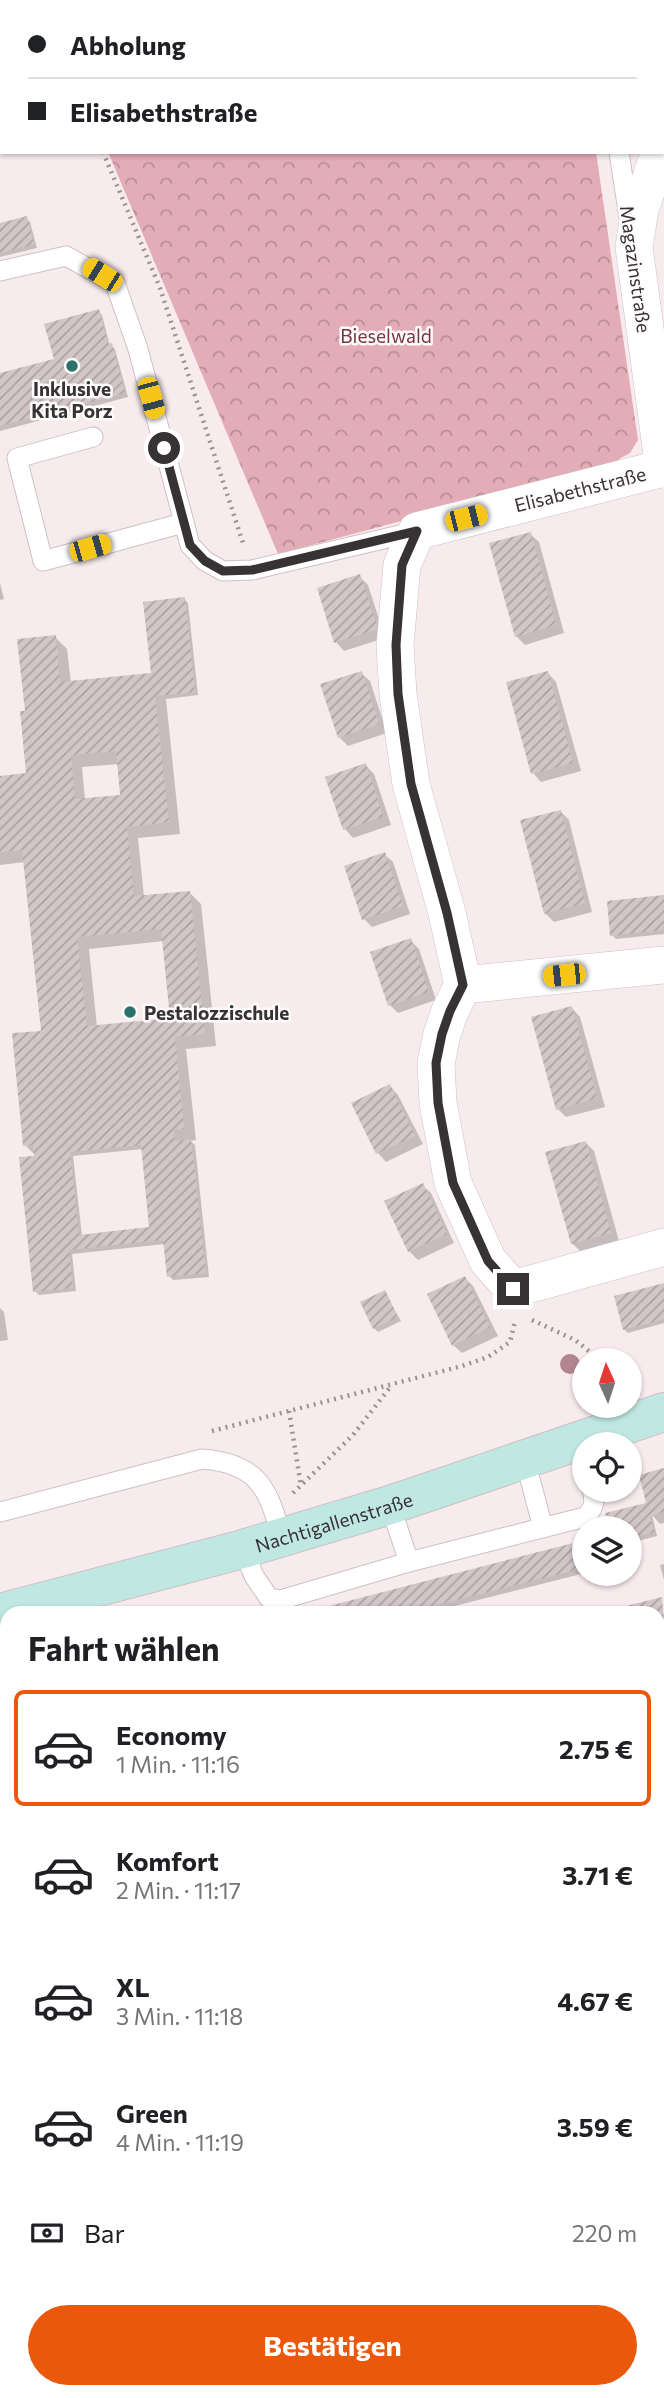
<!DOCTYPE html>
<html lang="de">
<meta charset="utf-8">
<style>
:root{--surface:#fff;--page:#f2f2f2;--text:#202124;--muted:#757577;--line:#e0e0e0;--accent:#ea580c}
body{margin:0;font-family:Commissioner,sans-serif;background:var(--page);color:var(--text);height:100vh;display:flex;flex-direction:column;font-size:26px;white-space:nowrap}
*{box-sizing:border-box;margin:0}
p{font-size:23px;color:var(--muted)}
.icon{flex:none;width:38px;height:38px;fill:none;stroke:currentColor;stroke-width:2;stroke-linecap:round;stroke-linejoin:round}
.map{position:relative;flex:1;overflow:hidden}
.sheet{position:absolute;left:0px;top:1606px;width:665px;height:793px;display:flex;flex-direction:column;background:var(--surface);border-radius:21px 21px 0 0;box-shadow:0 2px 5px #0004}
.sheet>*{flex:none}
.guide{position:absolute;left:0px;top:0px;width:665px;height:154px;box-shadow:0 2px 5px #0004;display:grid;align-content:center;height:154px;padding:0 28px;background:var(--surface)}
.needle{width:46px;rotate:357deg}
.tools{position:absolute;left:572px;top:1348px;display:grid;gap:14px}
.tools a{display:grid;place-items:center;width:70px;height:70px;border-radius:50%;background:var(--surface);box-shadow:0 2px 5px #0004;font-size:35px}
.end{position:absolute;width:32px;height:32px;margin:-16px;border:9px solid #373233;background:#fff;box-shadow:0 0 0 4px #fff}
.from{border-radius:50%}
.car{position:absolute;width:21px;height:42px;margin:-21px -10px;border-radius:9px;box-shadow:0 0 5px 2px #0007;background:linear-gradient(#f5c518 24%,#345 0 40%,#f5c518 0 76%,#345 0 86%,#f5c518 0)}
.guide b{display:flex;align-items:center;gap:24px;height:66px;font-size:26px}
.guide b+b{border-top:2px solid var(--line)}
.guide i{width:18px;height:18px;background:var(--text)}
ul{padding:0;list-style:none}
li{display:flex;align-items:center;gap:21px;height:116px;margin:0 14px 10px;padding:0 14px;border:4px solid transparent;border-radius:10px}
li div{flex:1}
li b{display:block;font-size:26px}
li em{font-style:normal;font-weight:700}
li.selected{border-color:var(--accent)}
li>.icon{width:63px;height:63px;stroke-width:1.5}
h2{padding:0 28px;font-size:32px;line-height:84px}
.pay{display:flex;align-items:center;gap:18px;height:77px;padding:0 28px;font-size:26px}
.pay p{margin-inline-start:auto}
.cta{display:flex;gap:14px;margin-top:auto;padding:14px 28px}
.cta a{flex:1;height:80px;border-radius:42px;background:var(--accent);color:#fff;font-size:28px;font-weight:700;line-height:80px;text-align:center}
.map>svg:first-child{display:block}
</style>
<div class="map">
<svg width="664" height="2398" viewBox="0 0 664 2398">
<defs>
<pattern id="forest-crowns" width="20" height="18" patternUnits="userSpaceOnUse" patternTransform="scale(1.75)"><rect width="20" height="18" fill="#e3adb8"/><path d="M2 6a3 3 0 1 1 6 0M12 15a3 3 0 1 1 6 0" fill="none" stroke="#b98d96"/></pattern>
<pattern id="building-hatch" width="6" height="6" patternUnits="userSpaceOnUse" patternTransform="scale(1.75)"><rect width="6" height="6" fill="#d3c6c8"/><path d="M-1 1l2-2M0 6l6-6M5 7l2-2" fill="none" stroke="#aca1a3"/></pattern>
</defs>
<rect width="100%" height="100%" fill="#f8ebed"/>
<g fill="url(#forest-crowns)">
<polygon points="25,0 574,0 575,2 26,2"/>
<polygon points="108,152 596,152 638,440 630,453 619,459 619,463 278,554"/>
</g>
<g fill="#0003" fill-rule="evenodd">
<polygon points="0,76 2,77 2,117 0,117"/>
<polygon points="26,218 30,222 37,248 0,257 0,225"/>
<polygon points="98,311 102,315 110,346 115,349 128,397 0,431 0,375 56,360"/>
<polygon points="530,534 539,542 564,633 525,645 516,636"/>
<polygon points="359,576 368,585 385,638 344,651 336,642"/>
<polygon points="0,583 4,599 0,600"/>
<path d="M184,599L188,603L198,695L166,699L180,834L138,838L144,897L189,892L201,904L216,1046L186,1049L196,1140L190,1141L195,1145L209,1277L173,1280L169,1276L165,1244L72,1254L76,1291L39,1295L35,1291L37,1157L25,1145L43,1032L25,862L0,865V778L28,775L27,713L55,637L67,649L71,683L154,674ZM119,764L122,797L85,800L82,767ZM164,941L172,1019L97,1027L89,949ZM143,1149L151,1229L82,1236L73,1156Z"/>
<polygon points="361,673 370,681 387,733 348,746 339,737"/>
<polygon points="548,673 556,682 581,771 541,782 533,773"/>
<polygon points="365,765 374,774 391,825 353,838 345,829"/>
<polygon points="560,811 569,820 592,912 554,922 545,913"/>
<polygon points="384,854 393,862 410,914 372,927 364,919"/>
<polygon points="664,896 664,934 616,939 612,935"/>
<polygon points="410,940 419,949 436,1000 398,1013 390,1005"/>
<polygon points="572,1008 580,1017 605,1107 566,1117 558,1109"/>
<polygon points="390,1086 398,1095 423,1144 386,1162 378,1153 354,1103"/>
<polygon points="585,1142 594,1151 619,1241 581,1252 572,1243"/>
<polygon points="422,1185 431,1193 454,1243 418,1260 409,1251 386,1202"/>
<polygon points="465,1278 473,1286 498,1336 462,1353 453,1345"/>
<polygon points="664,1285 664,1323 628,1333 624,1329"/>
<polygon points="384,1292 401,1321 378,1332 374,1328"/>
<polygon points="0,1308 4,1312 8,1340 0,1341"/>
<polygon points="664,1470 664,1523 660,1524 652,1515 657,1536 630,1543 630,1528 646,1505"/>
<polygon points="584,1542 585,1573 423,1614 300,1614"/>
<polygon points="664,1564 664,1580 660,1565"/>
<polygon points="664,1907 664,1941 658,1942 658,1908"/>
<polygon points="0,1936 7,1983 7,2004 0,2005"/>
<polygon points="7,2032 7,2106 0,2107 0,2033"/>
<polygon points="7,2137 7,2223 0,2224 0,2138"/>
<polygon points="658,2140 662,2156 658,2157"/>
<polygon points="7,2365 7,2392 67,2392 68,2398 74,2398 16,2398 15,2395 0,2397 0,2366"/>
<polygon points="358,2392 375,2392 376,2398 359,2398"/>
</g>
<g fill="url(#building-hatch)" fill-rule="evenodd">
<polygon points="27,216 34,244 0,253 0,223"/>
<polygon points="99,309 108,344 112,343 125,393 0,426 0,373 54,359 44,324"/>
<polygon points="531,532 556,625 515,637 489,543"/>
<polygon points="360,574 378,629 334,643 317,588"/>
<path d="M185,597L195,692L155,696L169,822L127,827L134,896L190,891L205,1034L175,1037L184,1129L174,1130L175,1141L191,1139L206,1273L167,1277L163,1240L69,1250L73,1288L33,1292L19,1157L34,1156L33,1145L23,1146L12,1033L41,1031L22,850L0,852V776L26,773L20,711H25L17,639L56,635L60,682L151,673L143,602ZM116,751L120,795L75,799L71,755ZM161,929L170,1018L87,1026L77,937ZM141,1145L149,1227L79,1235L70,1152Z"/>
<polygon points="362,671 379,724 338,738 320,684"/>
<polygon points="548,671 573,763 531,774 506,682"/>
<polygon points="366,763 383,817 343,830 325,777"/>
<polygon points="561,810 585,903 544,914 520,820"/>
<polygon points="385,852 403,906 362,920 344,866"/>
<polygon points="664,895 664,930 610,936 607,901"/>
<polygon points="411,938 429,992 388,1006 370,952"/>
<polygon points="572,1006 597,1098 556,1110 531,1017"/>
<polygon points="390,1084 415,1136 376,1154 351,1103"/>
<polygon points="586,1141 611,1233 571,1244 545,1152"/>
<polygon points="423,1183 447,1234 408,1252 384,1201"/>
<polygon points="465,1276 490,1327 452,1346 427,1294"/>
<polygon points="664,1283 664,1319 623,1330 614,1296"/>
<polygon points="385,1290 398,1317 373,1329 360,1302"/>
<polygon points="664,1468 664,1512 650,1516 654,1532 630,1538 630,1528 609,1528 605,1513 646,1503 639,1475"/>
<polygon points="581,1541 584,1553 584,1568 401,1614 298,1614"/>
<polygon points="662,1597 664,1621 658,1623 658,1614 615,1614 614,1609"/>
<polygon points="502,1606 504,1614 475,1614 475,1613"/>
<polygon points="664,1695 664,1727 658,1728 658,1697"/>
<polygon points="664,1820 664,1875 663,1875 658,1856 658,1822"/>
<polygon points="664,1905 664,1936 658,1938 658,1907"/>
<polygon points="0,1964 7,2000 0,2001"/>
<polygon points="7,2030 7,2102 0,2103 0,2031"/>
<polygon points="7,2135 7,2214 0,2215 0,2136"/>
<polygon points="7,2363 7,2392 0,2393 0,2364"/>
<polygon points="13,2392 65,2392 65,2396 74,2395 75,2398 14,2398"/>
<polygon points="162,2392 244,2392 244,2398 163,2398"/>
</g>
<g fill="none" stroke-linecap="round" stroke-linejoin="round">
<g stroke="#cec1c3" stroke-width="21">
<g id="service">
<polyline points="595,0 595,2"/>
<polyline points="619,152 629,218"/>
<polyline points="0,271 66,256 115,283 138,349 190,545 205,561 223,571 252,570 417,531"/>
<polyline points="93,437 17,458 43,561 183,523"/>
<polyline points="525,1460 543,1528"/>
<polyline points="390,1505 409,1562"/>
<path d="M0,1512L202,1459C257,1463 269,1488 281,1537"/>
<path d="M243,1549L254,1576L269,1598L280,1600L409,1562L585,1517C595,1508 595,1502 592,1489"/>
<polyline points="658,1631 664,1629"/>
<polyline points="0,1798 7,1797"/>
</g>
</g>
<g stroke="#cec1c3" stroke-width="38">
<g id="minor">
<polyline points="660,152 640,209 634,247 664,469"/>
<polyline points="664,468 417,531 402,565 395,645 398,694 411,784 447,913 463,985 450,1011 442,1034 436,1063 438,1103 453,1183 488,1261 513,1289 664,1247"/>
<polyline points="463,985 664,965"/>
<polyline points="658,1963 664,1985"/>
</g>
</g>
<g stroke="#cec1c3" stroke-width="40">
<g id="secondary">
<path id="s1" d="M0,1613L243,1549L390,1505L664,1412"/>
<polyline points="0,1669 7,1718"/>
<polyline points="103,2392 104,2398"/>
</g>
</g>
<g stroke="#9b9293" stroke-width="4.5" stroke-dasharray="2 5" stroke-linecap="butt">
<polyline points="39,0 40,2"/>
<polyline points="103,152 160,288 243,543"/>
<polyline points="532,1320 575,1340 600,1360"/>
<polyline points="289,1411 301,1486"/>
<polyline points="212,1431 462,1366 488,1357 510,1342 515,1321"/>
<polyline points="293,1493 353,1435 391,1386"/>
</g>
<use href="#service" stroke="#fff" stroke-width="19"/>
<use href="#minor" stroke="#fff" stroke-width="37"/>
<use href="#secondary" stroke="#c0e8e3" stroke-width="38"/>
</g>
<circle fill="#b18691" cx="570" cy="1364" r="10"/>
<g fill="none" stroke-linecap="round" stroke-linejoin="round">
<polyline stroke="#373233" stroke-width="9" points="164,448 190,545 205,561 223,571 252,570 417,531 402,565 396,645 398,694 411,784 447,913 463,985 450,1011 442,1034 436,1063 438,1103 453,1183 488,1261 513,1289"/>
</g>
<g fill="#2b7269" stroke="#fefbfb" stroke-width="2.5">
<circle cx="72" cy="366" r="7"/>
<circle cx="130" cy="1012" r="7"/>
</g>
<g text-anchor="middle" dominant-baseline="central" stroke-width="5" stroke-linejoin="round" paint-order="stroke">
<g font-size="19" fill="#373233" stroke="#fefbfb">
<text transform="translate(636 269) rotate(82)">Magazinstraße</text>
<text transform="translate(580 489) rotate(-14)">Elisabethstraße</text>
<text stroke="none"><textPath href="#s1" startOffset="346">Nachtigallenstraße</textPath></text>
</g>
<g font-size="19" fill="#773445" stroke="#fefbfb">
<text x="386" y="335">Bieselwald</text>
</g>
<g font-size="19" font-weight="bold" fill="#373233" stroke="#fefbfb">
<text x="72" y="388">Inklusive<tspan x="72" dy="22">Kita Porz</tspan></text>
<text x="144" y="1012" text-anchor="start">Pestalozzischule</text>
</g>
</g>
</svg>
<div class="tools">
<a><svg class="needle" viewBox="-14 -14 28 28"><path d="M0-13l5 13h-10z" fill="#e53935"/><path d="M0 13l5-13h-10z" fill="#757577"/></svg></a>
<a><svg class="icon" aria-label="locate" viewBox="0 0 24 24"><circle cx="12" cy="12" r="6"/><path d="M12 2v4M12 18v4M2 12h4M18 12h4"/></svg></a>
<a><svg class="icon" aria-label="layers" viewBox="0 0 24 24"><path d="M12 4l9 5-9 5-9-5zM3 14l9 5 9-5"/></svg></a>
</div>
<i class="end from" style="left:164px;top:448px"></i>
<i class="end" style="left:513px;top:1289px"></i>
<i class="car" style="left:102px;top:275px;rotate:302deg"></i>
<i class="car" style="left:151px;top:398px;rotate:165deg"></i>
<i class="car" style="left:466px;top:518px;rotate:76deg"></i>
<i class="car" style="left:90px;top:548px;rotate:74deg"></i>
<i class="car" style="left:564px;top:975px;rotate:264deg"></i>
<div class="guide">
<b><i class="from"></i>Abholung</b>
<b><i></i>Elisabethstraße</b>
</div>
<section class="sheet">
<h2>Fahrt wählen</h2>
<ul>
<li class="selected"><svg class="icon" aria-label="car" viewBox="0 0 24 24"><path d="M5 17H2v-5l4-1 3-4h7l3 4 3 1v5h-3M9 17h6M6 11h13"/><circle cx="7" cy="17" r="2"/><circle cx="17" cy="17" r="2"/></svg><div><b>Economy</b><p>1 Min. · 11:16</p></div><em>2.75 €</em></li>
<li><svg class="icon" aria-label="car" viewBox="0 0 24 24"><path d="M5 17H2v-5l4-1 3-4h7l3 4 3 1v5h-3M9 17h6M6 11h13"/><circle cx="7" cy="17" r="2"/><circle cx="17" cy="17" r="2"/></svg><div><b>Komfort</b><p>2 Min. · 11:17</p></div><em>3.71 €</em></li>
<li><svg class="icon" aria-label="car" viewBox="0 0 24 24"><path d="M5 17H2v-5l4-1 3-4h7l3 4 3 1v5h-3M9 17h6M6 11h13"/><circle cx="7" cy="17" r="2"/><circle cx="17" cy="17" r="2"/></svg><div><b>XL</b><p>3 Min. · 11:18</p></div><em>4.67 €</em></li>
<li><svg class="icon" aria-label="car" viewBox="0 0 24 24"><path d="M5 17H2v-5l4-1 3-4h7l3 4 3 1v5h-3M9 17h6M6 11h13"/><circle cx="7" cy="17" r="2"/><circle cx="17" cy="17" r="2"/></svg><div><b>Green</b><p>4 Min. · 11:19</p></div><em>3.59 €</em></li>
</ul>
<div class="pay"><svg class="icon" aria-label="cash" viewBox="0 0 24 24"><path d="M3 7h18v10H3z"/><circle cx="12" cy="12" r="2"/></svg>Bar<p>220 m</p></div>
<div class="cta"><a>Bestätigen</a></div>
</section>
</div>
